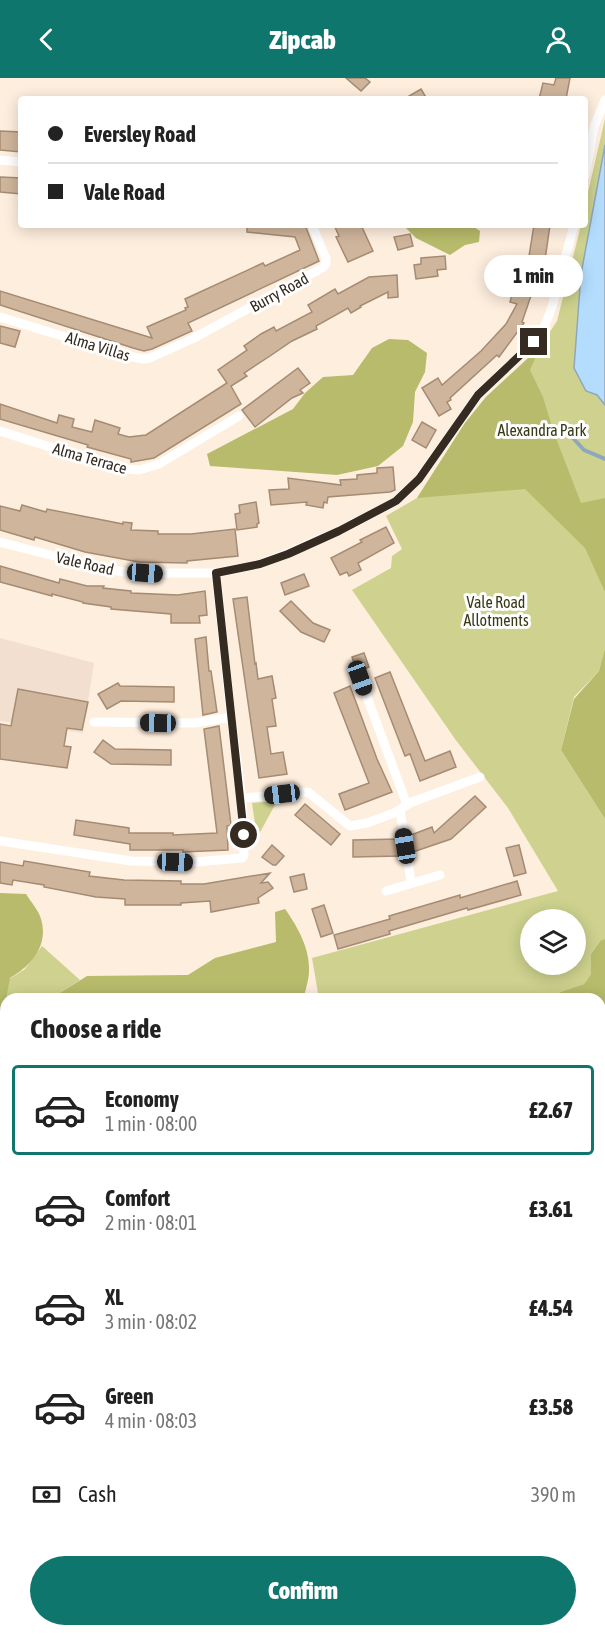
<!DOCTYPE html>
<meta charset="utf-8">
<style>
:root{--surface:#fff;--page:#f6f6f6;--text:#222;--muted:#767676;--line:#e0e0e0;--accent:#0f766e}
body{margin:0;font-family:"Asap Condensed",sans-serif;background:var(--page);color:var(--text);height:100vh;display:flex;flex-direction:column;font-size:22px;white-space:nowrap}
*{box-sizing:border-box;margin:0}
p{font-size:20px;color:var(--muted)}
.icon{flex:none;width:33px;height:33px;fill:none;stroke:currentColor;stroke-width:2;stroke-linecap:round;stroke-linejoin:round}
.map{position:relative;flex:1;overflow:hidden}
.details{position:absolute;left:0px;top:915px;width:606px;height:644px;display:flex;flex-direction:column;background:var(--surface);border-radius:18px 18px 0 0;box-shadow:0 3px 15px #0003}
.details>*{flex:none}
.banner{position:absolute;left:18px;top:18px;width:570px;height:132px;border-radius:6px;box-shadow:0 3px 15px #0003;display:grid;align-content:center;height:132px;padding:0 30px;background:var(--surface)}
.tools{position:absolute;left:520px;top:831px;display:grid;gap:12px}
.tools a{display:grid;place-items:center;width:66px;height:66px;border-radius:50%;background:var(--surface);box-shadow:0 3px 15px #0003;font-size:30px}
.end{position:absolute;width:27px;height:27px;margin:-14px;border:8px solid #352b21;background:#fff;box-shadow:0 0 0 3px #fff}
.from{border-radius:50%}
.bubble{position:absolute;height:42px;border-radius:21px;background:var(--surface);box-shadow:0 3px 15px #0003;font-size:20px;font-weight:800;line-height:42px;text-align:center}
.car{position:absolute;width:18px;height:36px;margin:-18px -9px;border-radius:8px;box-shadow:0 0 4px 2px #0007;background:linear-gradient(#222 24%,#8ab4d8 0 40%,#222 0 76%,#8ab4d8 0 86%,#222 0)}
.banner b{display:flex;align-items:center;gap:21px;height:57px;font-size:22px}
.banner b+b{border-top:2px solid var(--line)}
.banner i{width:15px;height:15px;background:var(--text)}
ul{padding:0;list-style:none}
li{display:flex;align-items:center;gap:18px;height:90px;margin:0 12px 9px;padding:0 18px;border:3px solid transparent;border-radius:6px}
li div{flex:1}
li b{display:block;font-size:22px}
li em{font-style:normal;font-weight:800}
li.on{border-color:var(--accent)}
li>.icon{width:54px;height:54px;stroke-width:1.5}
h2{padding:0 30px;font-size:27px;line-height:72px}
.pay{display:flex;align-items:center;gap:15px;height:66px;padding:0 30px;font-size:22px}
.pay p{margin-inline-start:auto}
.primary-button{display:flex;gap:12px;margin-top:auto;padding:12px 30px}
.primary-button a{flex:1;height:69px;border-radius:36px;background:var(--accent);color:#fff;font-size:24px;font-weight:800;line-height:69px;text-align:center}
header{display:flex;justify-content:space-between;align-items:center;height:78px;padding:0 30px;background:var(--accent);color:#fff;font-size:27px;font-weight:800}
.map>svg:first-child{display:block}
</style>
<header><svg class="icon" aria-label="back" viewBox="0 0 24 24"><path d="M15 5l-7 7 7 7"/></svg>Zipcab<svg class="icon" aria-label="person" viewBox="0 0 24 24"><circle cx="12" cy="8" r="4"/><path d="M4 21q1-7 8-7t8 7"/></svg></header>
<div class="map">
<svg width="605" height="1558" viewBox="0 0 605 1558">
<rect width="100%" height="100%" fill="#feeede"/>
<polygon fill="#f2dfcf" points="0,560 94,585 83,655 0,643"/>
<polygon fill="#fae0c6" points="600,1524 605,1524 605,1558 503,1558 503,1553 600,1552"/>
<g fill="#ced28e" fill-rule="evenodd">
<path d="M605,41V570L599,593L574,619L561,672L605,741V861L601,862L591,876V896L584,906L560,914L553,921H319L312,880L558,813L508,730L455,661L352,512L391,490L392,478L402,471L386,438L417,420L465,345L486,319L540,269L557,243L581,147H585V127ZM531,842H576V886H531Z"/>
<polygon points="277,723 257,760 252,725"/>
<polygon points="42,868 80,902 58,916 54,921 6,921 6,1288 0,1288 0,907 25,891"/>
<rect x="522" y="1553" width="59" height="5"/>
</g>
<g fill="#b7bb6b">
<polygon points="403,147 471,147 480,153 479,164 465,167 450,177 416,160"/>
<polygon points="389,261 408,262 427,275 425,294 415,314 413,344 403,368 378,388 337,397 210,388 207,376 293,331 305,315 323,299 353,297 372,270"/>
<polygon points="540,269 530,292 543,319 554,355 581,425 605,420 605,514 585,470 525,411 417,420 465,345 486,319"/>
<polygon points="605,570 605,741 561,672 574,621 599,593"/>
<path d="M0,815L26,816C31,824 39,833 41,841C49,868 31,888 10,900L6,921V1005L0,1013Z"/>
<path d="M285,831C297,848 310,870 309,893C309,902 305,912 304,921H54L58,916L87,898L188,897L215,880L276,864L275,834Z"/>
<polygon points="605,861 605,1001 600,1002 600,921 553,921 560,914 584,906 591,896 591,876 601,862"/>
<polygon points="605,1019 605,1168 600,1168 600,1020"/>
<polygon points="0,1101 6,1101 6,1144 0,1135"/>
<polygon points="600,1194 605,1194 605,1358 600,1361"/>
<path d="M0,1220C7,1237 7,1250 0,1268Z"/>
</g>
<g fill="#b4ddfd" stroke="#8ea8bb" stroke-width="1.5">
<polygon points="605,67 605,327 597,317 586,313 574,290 581,196"/>
<polygon points="0,1019 6,1020 6,1104 0,1101"/>
</g>
<g fill="none" stroke-linecap="round" stroke-linejoin="round">
<g stroke="#8ea8bb" stroke-width="4">
<polyline points="573,349 573,360 584,372 605,381"/>
<polyline points="600,1042 605,1040"/>
</g>
</g>
<g fill="#cfb59b" stroke="#a58b73" stroke-width="1.5">
<polygon points="346,0 365,0 370,4 361,13"/>
<polygon points="556,0 570,0 566,21 539,21 543,5 554,7"/>
<polygon points="421,11 427,21 404,21"/>
<polygon points="0,53 21,54 21,74 0,72"/>
<polygon points="0,99 21,100 21,116 0,114"/>
<polygon points="247,147 305,147 319,183 188,245 192,253 152,271 144,273 133,270 0,227 0,213 152,260 147,249 186,232 185,230 188,229 185,221 263,185 265,188 300,172 295,159 247,154"/>
<polygon points="334,147 361,147 373,173 348,184 336,159 339,158"/>
<polygon points="534,147 550,147 545,182 542,182 538,206 535,206 522,244 524,245 499,279 497,277 450,320 451,322 447,324 451,331 439,338 422,310 438,300 442,307 481,273 506,246 517,226 510,224 513,213 519,214 520,208 524,209"/>
<polygon points="410,156 413,168 398,172 394,159"/>
<polygon points="445,178 446,191 437,192 438,198 416,201 414,187 421,186 421,180"/>
<polygon points="397,197 398,219 388,220 388,214 360,228 361,229 351,235 348,230 316,248 317,251 292,263 270,278 244,295 247,298 231,308 241,326 154,380 131,384 131,381 87,369 88,367 0,341 0,326 57,345 59,337 74,341 72,349 92,354 95,342 120,350 118,356 129,359 146,357 227,305 218,292 247,272 244,268 261,256 274,249 276,253 312,234 308,227 335,211 338,216 369,199"/>
<polygon points="0,248 20,253 15,269 0,265"/>
<polygon points="298,290 310,305 300,312 303,315 292,320 255,349 242,332"/>
<polygon points="422,344 436,352 426,370 412,362"/>
<polygon points="393,389 395,412 390,414 328,419 327,425 324,424 323,430 306,427 307,424 271,427 269,412 289,411 288,400 341,407 340,402 357,401 357,397 377,395 377,390"/>
<polygon points="256,424 259,445 257,446 257,449 237,452 235,436 240,435 239,427"/>
<polygon points="22,427 46,434 47,431 123,446 123,444 132,445 131,452 158,453 158,456 191,456 235,451 238,478 187,483 187,485 139,484 85,474 35,459 34,462 0,452 0,428 20,433"/>
<polygon points="386,449 394,465 358,485 361,492 349,498 347,494 340,497 331,480 362,464 360,462"/>
<polygon points="0,488 59,505 60,501 87,508 104,508 103,510 131,513 131,515 178,517 205,513 207,537 199,538 200,545 171,545 171,536 111,531 111,529 83,525 83,524 52,516 52,518 0,504"/>
<polygon points="304,496 309,508 285,517 281,505"/>
<polygon points="247,519 255,586 256,585 258,601 272,598 276,620 272,621 276,648 267,649 271,676 283,674 287,696 259,700 233,521"/>
<polygon points="291,523 313,545 330,552 324,564 301,554 280,533"/>
<polygon points="206,559 209,593 211,593 217,634 203,637 195,561"/>
<polygon points="364,575 369,589 357,594 352,579"/>
<polygon points="390,594 425,683 450,673 456,689 420,703 410,676 405,678 375,600"/>
<polygon points="118,605 120,608 174,609 174,624 121,623 107,631 98,616"/>
<polygon points="350,608 377,681 392,714 345,732 339,716 369,705 334,615"/>
<polygon points="18,611 88,624 82,652 67,650 64,668 71,669 67,690 0,681 0,646 11,648"/>
<polygon points="219,648 231,747 227,748 228,772 183,774 183,772 130,772 130,766 74,757 76,742 129,750 129,755 173,755 173,757 217,755 204,651"/>
<polygon points="103,662 115,671 171,672 171,687 111,686 94,674"/>
<polygon points="475,718 486,729 461,752 451,761 413,774 411,757 432,749 434,755"/>
<polygon points="305,726 340,756 331,767 295,737"/>
<polygon points="398,761 400,778 353,779 353,762"/>
<polygon points="272,767 284,778 276,787 273,787 262,779"/>
<polygon points="519,767 526,795 514,798 506,770"/>
<polygon points="24,783 90,794 89,798 124,802 181,803 181,806 204,806 270,795 261,805 268,804 273,810 258,820 259,825 211,834 210,823 181,825 181,827 125,827 125,821 96,819 44,809 44,807 13,802 12,807 0,805 0,784 23,788"/>
<polygon points="304,796 307,811 294,814 290,799"/>
<polygon points="517,803 521,817 468,832 467,830 389,853 390,856 338,871 334,857 390,841 389,838 460,817 460,820"/>
<polygon points="324,827 333,855 321,859 312,831"/>
</g>
<g fill="none" stroke-linecap="round" stroke-linejoin="round">
<g stroke="#fff" stroke-width="9">
<polyline points="0,82 21,84"/>
<polyline points="585,98 594,49 605,22"/>
<polyline points="0,239 128,278 143,281 150,280 194,260 322,190 326,186 326,181 312,147"/>
<polyline points="0,353 116,390 139,392 159,386 239,338"/>
<polyline points="0,464 105,491 131,495 216,495 260,486 288,475 339,453 396,423 419,401 478,317 534,264 544,250 552,229 574,147"/>
<polyline points="360,600 407,727"/>
<polyline points="94,644 195,645 231,639"/>
<polyline points="242,720 308,714 350,748 367,745 394,735 412,724 480,699"/>
<polyline points="400,732 411,804"/>
<polyline points="0,763 131,783 196,784 242,780 244,778 242,720 231,639 216,495"/>
<polyline points="386,813 440,797"/>
<polyline points="600,1180 605,1181"/>
<polyline points="0,1316 6,1325"/>
<polyline points="0,1349 6,1345"/>
<polyline points="0,1488 6,1485"/>
<polyline points="600,1509 605,1510"/>
<polyline points="325,1552 332,1558"/>
<polyline points="78,1558 88,1552"/>
</g>
</g>
<g fill="none" stroke-linecap="round" stroke-linejoin="round">
<polyline stroke="#352b21" stroke-width="8" points="244,757 216,495 260,486 288,476 339,453 396,423 419,401 478,317 534,264"/>
</g>
<g text-anchor="middle" dominant-baseline="central" stroke-width="6" stroke-linejoin="round" paint-order="stroke">
<g font-size="16" fill="#352b21" stroke="#fefefe">
<text transform="translate(279 214) rotate(-29)">Burry Road</text>
<text transform="translate(98 268) rotate(17)">Alma Villas</text>
<text transform="translate(90 380) rotate(16)">Alma Terrace</text>
<text transform="translate(85 485) rotate(13)">Vale Road</text>
</g>
<g font-size="16" fill="#383916" stroke="#fefefe">
<text x="542" y="352">Alexandra Park</text>
<text x="496" y="524">Vale Road<tspan x="496" dy="18">Allotments</tspan></text>
</g>
</g>
</svg>
<div class="tools">
<a><svg class="icon" aria-label="layers" viewBox="0 0 24 24"><path d="M12 4l9 5-9 5-9-5zM3 14l9 5 9-5"/></svg></a>
</div>
<i class="end from" style="left:244px;top:757px"></i>
<i class="end" style="left:534px;top:264px"></i>
<div class="bubble" style="left:484px;top:177px;width:99px">1 min</div>
<i class="car" style="left:145px;top:495px;rotate:94deg"></i>
<i class="car" style="left:360px;top:600px;rotate:160deg"></i>
<i class="car" style="left:158px;top:645px;rotate:271deg"></i>
<i class="car" style="left:282px;top:716px;rotate:263deg"></i>
<i class="car" style="left:405px;top:768px;rotate:351deg"></i>
<i class="car" style="left:175px;top:784px;rotate:92deg"></i>
<div class="banner">
<b><i class="from"></i>Eversley Road</b>
<b><i></i>Vale Road</b>
</div>
<section class="details">
<h2>Choose a ride</h2>
<ul>
<li class="on"><svg class="icon" aria-label="car" viewBox="0 0 24 24"><path d="M5 17H2v-5l4-1 3-4h7l3 4 3 1v5h-3M9 17h6M6 11h13"/><circle cx="7" cy="17" r="2"/><circle cx="17" cy="17" r="2"/></svg><div><b>Economy</b><p>1 min · 08:00</p></div><em>£2.67</em></li>
<li><svg class="icon" aria-label="car" viewBox="0 0 24 24"><path d="M5 17H2v-5l4-1 3-4h7l3 4 3 1v5h-3M9 17h6M6 11h13"/><circle cx="7" cy="17" r="2"/><circle cx="17" cy="17" r="2"/></svg><div><b>Comfort</b><p>2 min · 08:01</p></div><em>£3.61</em></li>
<li><svg class="icon" aria-label="car" viewBox="0 0 24 24"><path d="M5 17H2v-5l4-1 3-4h7l3 4 3 1v5h-3M9 17h6M6 11h13"/><circle cx="7" cy="17" r="2"/><circle cx="17" cy="17" r="2"/></svg><div><b>XL</b><p>3 min · 08:02</p></div><em>£4.54</em></li>
<li><svg class="icon" aria-label="car" viewBox="0 0 24 24"><path d="M5 17H2v-5l4-1 3-4h7l3 4 3 1v5h-3M9 17h6M6 11h13"/><circle cx="7" cy="17" r="2"/><circle cx="17" cy="17" r="2"/></svg><div><b>Green</b><p>4 min · 08:03</p></div><em>£3.58</em></li>
</ul>
<div class="pay"><svg class="icon" aria-label="cash" viewBox="0 0 24 24"><path d="M3 7h18v10H3z"/><circle cx="12" cy="12" r="2"/></svg>Cash<p>390 m</p></div>
<div class="primary-button"><a>Confirm</a></div>
</section>
</div>
